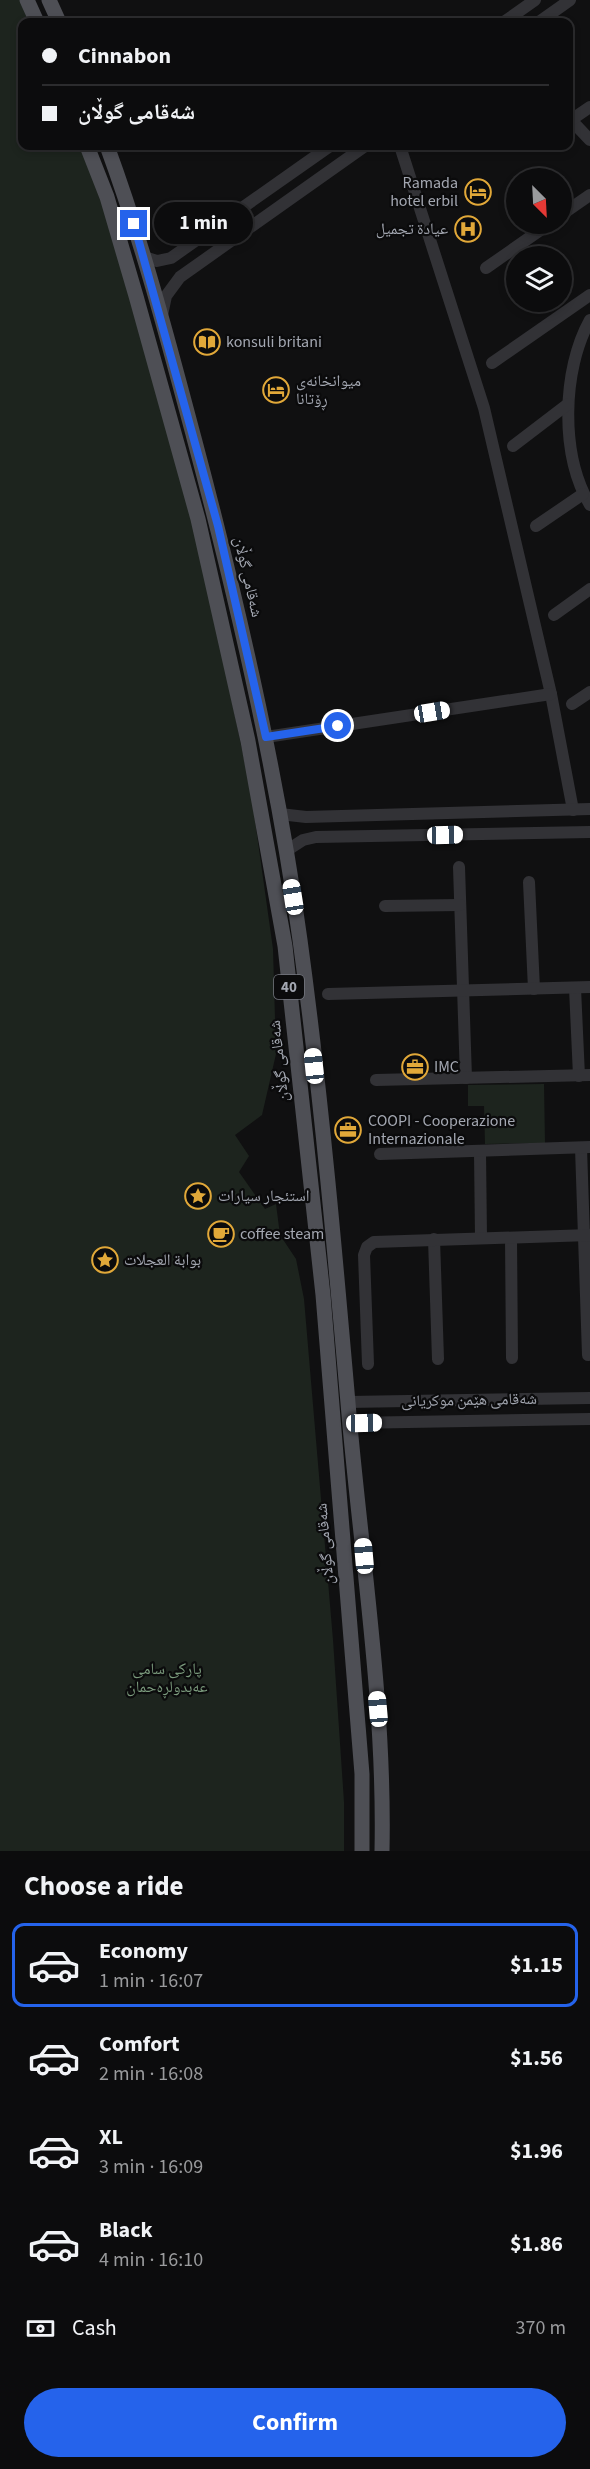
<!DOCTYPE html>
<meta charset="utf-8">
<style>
:root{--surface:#0c0c0d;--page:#151516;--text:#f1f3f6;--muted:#9a9b9d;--line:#2c2c2e;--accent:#2563eb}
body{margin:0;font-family:"Source Sans 3","Noto Naskh Arabic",sans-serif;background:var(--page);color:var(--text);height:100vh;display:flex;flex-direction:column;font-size:22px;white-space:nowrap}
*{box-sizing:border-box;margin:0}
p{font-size:20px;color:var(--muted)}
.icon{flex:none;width:33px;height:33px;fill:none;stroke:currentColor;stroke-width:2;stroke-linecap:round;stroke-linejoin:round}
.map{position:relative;height:1851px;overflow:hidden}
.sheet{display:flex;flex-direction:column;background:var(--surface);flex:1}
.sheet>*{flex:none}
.top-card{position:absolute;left:18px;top:18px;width:555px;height:132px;border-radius:12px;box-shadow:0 3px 9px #0003,0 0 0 2px var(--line);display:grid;align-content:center;height:132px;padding:0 24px;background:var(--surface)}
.needle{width:39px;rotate:156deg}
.controls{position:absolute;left:506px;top:168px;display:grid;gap:12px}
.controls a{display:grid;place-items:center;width:66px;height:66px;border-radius:50%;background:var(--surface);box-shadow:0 3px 9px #0003,0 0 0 2px var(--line);font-size:30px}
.end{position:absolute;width:27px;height:27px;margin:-14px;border:8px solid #2563eb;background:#fff;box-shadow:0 0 0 3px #fff}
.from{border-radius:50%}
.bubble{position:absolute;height:42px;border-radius:21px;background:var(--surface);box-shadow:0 3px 9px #0003,0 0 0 2px var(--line);font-size:20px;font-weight:700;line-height:42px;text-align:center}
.car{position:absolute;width:18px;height:36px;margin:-18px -9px;border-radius:8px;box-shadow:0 0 4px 2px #0007;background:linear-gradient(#fff 24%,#345 0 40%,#fff 0 76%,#345 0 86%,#fff 0)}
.top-card b{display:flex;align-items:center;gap:21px;height:57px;font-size:22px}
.top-card b+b{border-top:2px solid var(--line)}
.top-card i{width:15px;height:15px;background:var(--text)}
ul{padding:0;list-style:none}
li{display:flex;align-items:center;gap:18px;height:84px;margin:0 12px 9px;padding:0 12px;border:3px solid transparent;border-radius:12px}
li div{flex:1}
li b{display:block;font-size:22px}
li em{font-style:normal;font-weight:700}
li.current{border-color:var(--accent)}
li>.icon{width:54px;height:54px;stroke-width:1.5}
h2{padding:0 24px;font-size:27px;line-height:72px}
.pay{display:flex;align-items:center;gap:15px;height:66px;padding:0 24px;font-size:22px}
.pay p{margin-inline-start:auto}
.button{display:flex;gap:12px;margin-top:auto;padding:12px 24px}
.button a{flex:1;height:69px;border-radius:36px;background:var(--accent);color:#fff;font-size:24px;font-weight:700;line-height:69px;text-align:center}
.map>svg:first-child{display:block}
</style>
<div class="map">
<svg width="590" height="1851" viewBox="0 0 590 1851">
<rect width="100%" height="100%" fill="#101011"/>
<g fill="#1d241e">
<polygon points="0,0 22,0 32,22 22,22 22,146 84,146 177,441 251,792 273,949 276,1054 262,1115 235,1135 249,1156 239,1172 265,1209 276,1204 280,1235 296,1259 304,1299 333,1640 344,1802 344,1851 0,1851"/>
<polygon points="544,1084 545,1143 485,1144 484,1106 468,1106 468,1085"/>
</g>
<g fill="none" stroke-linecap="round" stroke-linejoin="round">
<g stroke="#323236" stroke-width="12">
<polyline points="504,22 535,0"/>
<polyline points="539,22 570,0"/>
<polyline points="571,120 590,140"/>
<polyline points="568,122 590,107"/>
<polyline points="400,146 484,408 551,694 573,810"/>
<polyline points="561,215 590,195"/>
<polyline points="144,257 157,261 171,258 330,146"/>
<polyline points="486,268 549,224"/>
<polyline points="162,315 166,296 180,277 365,146"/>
<path d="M590,320C562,370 560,455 590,505"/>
<polyline points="492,363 590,295"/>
<polyline points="513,446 568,404"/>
<polyline points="536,526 583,494"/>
<polyline points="554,615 590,589"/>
<polyline points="572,704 590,692"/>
<polyline points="266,737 551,694"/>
<polyline points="280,814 306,817 590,809"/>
<polyline points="286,851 303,840 316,837 590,832"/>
<polyline points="459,867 466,1078"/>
<polyline points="529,882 534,989"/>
<polyline points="385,906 460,905"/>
<polyline points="575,988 579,1076"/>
<polyline points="328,994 590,987"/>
<polyline points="376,1080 590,1075"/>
<polyline points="581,1148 588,1355"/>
<polyline points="480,1152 481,1238"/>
<polyline points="380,1154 590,1147"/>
<polyline points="511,1238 512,1358"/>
<polyline points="434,1239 438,1359"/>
<polyline points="368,1364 364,1255 367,1247 374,1242 590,1235"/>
<polyline points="349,1402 590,1398"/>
<polyline points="350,1423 590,1419"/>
</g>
<g stroke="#4e4f55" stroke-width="15">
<polyline points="27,0 37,22"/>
<polyline points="49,0 59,22"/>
<polyline points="87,146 107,197 136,296 198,519 248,741 285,946 323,1295 362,1774 362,1851"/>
<path d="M107,146C142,241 168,340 194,438C238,603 277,771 300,940C322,1101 336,1264 350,1426C363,1567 385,1709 382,1851"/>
</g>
</g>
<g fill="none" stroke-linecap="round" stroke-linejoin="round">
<polyline stroke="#2563eb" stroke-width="8" points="134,224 218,526 266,737 338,726"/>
</g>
<defs>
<g id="hotel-ring" transform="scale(1.35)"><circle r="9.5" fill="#0b0b0c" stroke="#e1a839" stroke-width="1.5"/><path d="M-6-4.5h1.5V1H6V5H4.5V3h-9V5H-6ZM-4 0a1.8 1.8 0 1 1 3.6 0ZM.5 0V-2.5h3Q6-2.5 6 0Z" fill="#e1a839"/></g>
<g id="hospital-ring" transform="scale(1.35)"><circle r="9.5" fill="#0b0b0c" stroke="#e1a839" stroke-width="1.5"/><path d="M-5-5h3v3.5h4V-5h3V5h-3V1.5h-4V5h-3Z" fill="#e1a839"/></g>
<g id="library-ring" transform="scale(1.35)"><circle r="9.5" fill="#0b0b0c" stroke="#e1a839" stroke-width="1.5"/><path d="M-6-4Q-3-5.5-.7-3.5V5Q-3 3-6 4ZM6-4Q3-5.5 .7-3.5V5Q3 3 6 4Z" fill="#e1a839"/></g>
<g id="office-ring" transform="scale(1.35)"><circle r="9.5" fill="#0b0b0c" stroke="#e1a839" stroke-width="1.5"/><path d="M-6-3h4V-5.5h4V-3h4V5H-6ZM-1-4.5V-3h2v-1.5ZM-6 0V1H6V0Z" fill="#e1a839"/></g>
<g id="sight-ring" transform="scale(1.35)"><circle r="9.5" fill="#0b0b0c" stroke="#e1a839" stroke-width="1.5"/><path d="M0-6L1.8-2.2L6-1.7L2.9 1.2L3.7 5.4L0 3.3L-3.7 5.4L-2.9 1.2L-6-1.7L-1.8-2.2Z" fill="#e1a839"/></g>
<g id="cafe-ring" transform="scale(1.35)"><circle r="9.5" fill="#0b0b0c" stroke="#e1a839" stroke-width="1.5"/><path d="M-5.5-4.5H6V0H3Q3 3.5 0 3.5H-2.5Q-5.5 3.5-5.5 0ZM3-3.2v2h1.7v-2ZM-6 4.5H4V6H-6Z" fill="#e1a839"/></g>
</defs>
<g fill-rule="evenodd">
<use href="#hotel-ring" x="478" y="192"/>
<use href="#hospital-ring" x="468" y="229"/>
<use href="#library-ring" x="207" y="342"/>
<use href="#hotel-ring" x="276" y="390"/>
<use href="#office-ring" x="415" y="1067"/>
<use href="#office-ring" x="348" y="1130"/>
<use href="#sight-ring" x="198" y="1196"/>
<use href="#cafe-ring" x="221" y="1234"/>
<use href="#sight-ring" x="105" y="1260"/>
</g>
<g text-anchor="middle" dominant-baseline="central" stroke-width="4.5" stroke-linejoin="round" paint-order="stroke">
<rect fill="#0b0b0c" stroke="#757880" stroke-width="1.5" x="274" y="975" width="30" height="24" rx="4.5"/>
<g font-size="15" font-weight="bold" fill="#a3a7b1">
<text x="289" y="987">40</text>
</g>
<g font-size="16" fill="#a3a7b1" stroke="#0b0b0c" text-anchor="start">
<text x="458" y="183" text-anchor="end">Ramada<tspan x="458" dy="18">hotel erbil</tspan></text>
<text x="448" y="229" text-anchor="end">عيادة تجميل</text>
<text x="226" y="342">konsuli britani</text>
<text x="296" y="381">میوانخانەی<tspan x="296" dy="18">ڕۆتانا</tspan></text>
<text x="434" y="1067">IMC</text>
<text x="368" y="1121">COOPI - Cooperazione<tspan x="368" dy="18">Internazionale</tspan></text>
<text x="218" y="1196">استئجار سيارات</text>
<text x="240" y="1234">coffee steam</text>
<text x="124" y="1260">بوابة العجلات</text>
</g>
<g font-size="16" fill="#a3a7b1" stroke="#0b0b0c">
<text transform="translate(248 577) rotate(77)">شەقامی گوڵان</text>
<text transform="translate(279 1061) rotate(-96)">شەقامی گوڵان</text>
<text transform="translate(469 1400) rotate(-1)">شەقامی هێمن موکریانی</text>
<text transform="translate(325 1544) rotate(-95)">شەقامی گوڵان</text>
</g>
<g font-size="16" fill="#7b9b7d" stroke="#0b0b0c">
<text x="167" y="1669">پارکی سامی<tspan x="167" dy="18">عەبدولڕەحمان</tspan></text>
</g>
</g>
</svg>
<div class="controls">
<a><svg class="needle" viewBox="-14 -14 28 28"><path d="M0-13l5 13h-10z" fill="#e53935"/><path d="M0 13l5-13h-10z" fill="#9a9b9d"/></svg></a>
<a><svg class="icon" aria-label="layers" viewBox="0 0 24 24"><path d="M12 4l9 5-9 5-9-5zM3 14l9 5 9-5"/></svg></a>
</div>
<i class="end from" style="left:338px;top:726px"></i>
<i class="end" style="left:134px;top:224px"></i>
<div class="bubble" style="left:154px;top:202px;width:99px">1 min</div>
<i class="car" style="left:432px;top:712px;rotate:81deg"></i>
<i class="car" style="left:445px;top:835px;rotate:89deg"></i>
<i class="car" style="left:293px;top:897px;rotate:351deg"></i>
<i class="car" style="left:314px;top:1066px;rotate:354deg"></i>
<i class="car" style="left:364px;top:1423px;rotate:89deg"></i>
<i class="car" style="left:364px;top:1556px;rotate:355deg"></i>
<i class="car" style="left:378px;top:1709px;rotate:355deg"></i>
<div class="top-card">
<b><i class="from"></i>Cinnabon</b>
<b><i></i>شەقامی گوڵان</b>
</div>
</div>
<section class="sheet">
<h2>Choose a ride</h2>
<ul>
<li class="current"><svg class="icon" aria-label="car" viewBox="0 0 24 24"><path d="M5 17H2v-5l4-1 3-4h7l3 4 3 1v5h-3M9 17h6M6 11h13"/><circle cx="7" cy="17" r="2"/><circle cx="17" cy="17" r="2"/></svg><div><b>Economy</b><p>1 min · 16:07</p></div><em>$1.15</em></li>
<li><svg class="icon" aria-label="car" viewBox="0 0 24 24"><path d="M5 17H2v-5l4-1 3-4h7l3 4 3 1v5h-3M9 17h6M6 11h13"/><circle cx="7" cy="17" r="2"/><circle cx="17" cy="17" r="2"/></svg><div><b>Comfort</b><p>2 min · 16:08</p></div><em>$1.56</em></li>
<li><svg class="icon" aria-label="car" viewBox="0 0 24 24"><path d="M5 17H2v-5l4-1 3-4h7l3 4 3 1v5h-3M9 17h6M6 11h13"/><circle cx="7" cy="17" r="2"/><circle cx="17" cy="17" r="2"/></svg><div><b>XL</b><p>3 min · 16:09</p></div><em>$1.96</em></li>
<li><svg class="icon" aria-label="car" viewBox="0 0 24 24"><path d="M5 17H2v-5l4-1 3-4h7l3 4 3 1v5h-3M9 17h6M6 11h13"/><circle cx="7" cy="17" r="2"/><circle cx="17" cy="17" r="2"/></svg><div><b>Black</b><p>4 min · 16:10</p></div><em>$1.86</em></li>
</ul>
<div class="pay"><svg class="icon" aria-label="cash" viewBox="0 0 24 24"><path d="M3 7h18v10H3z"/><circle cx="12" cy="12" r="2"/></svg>Cash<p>370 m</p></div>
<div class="button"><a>Confirm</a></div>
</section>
